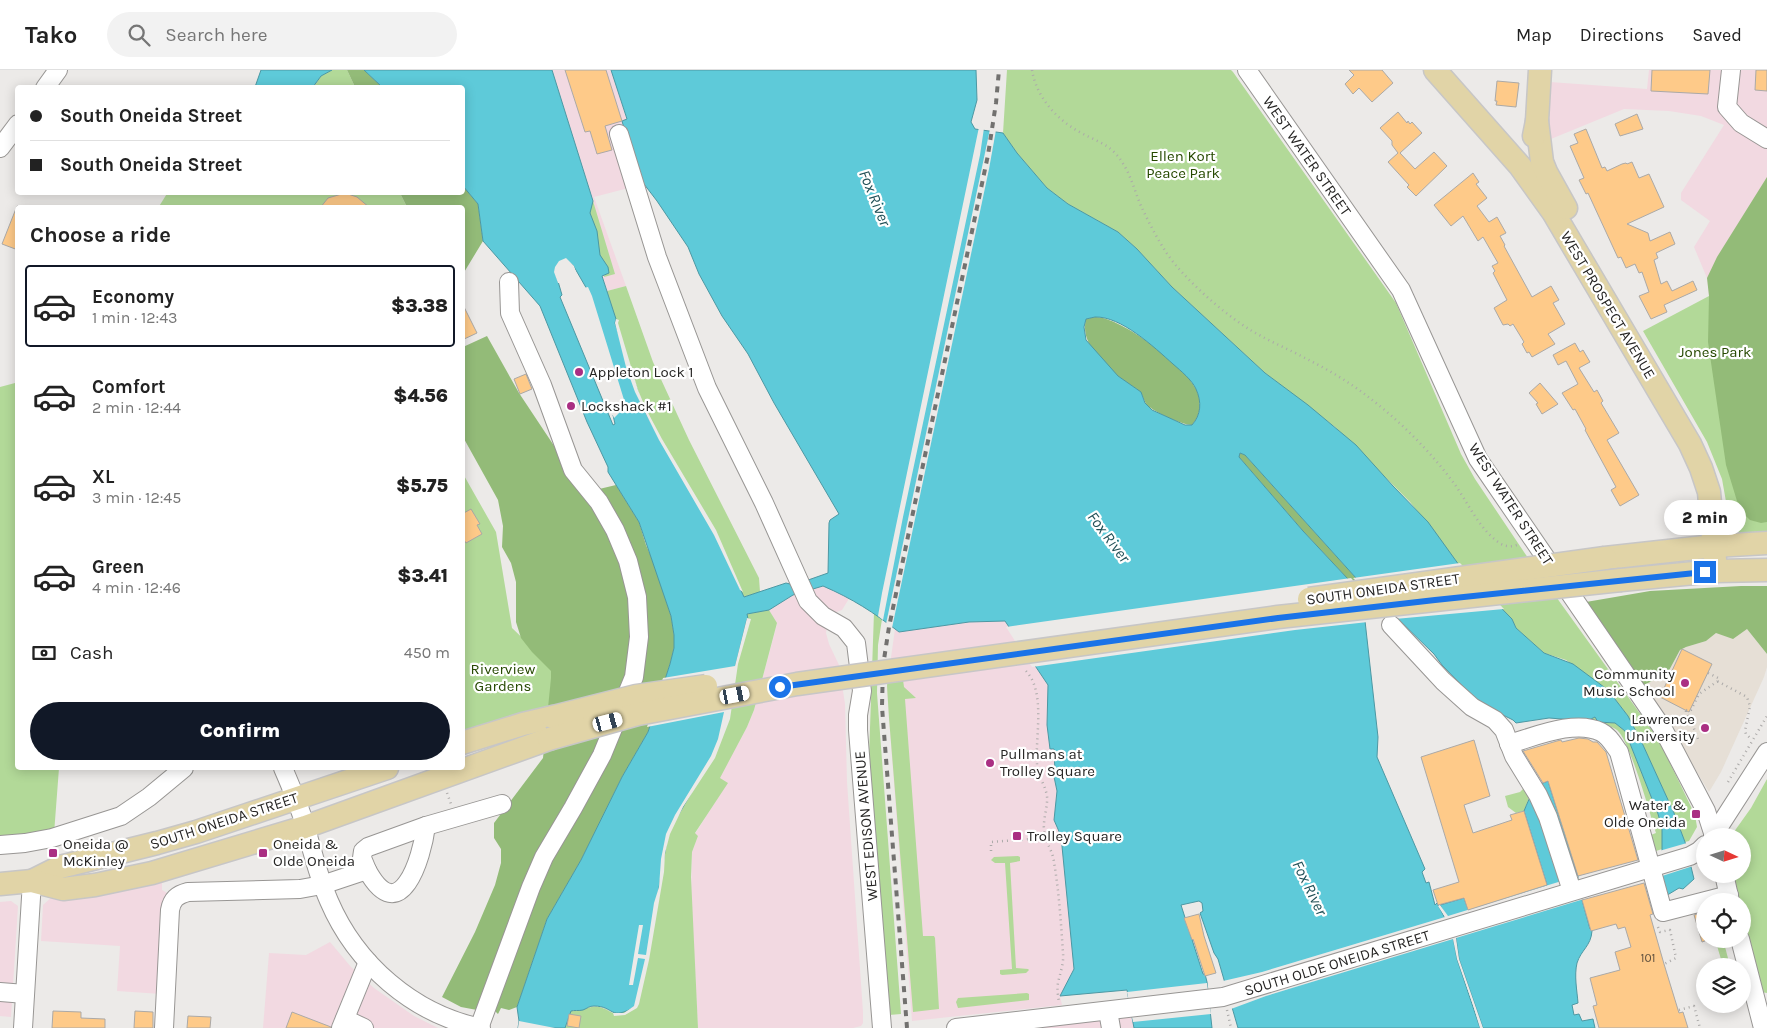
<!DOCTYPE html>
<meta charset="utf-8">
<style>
:root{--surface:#fff;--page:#f2f2f2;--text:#222;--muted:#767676;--line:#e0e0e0;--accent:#111827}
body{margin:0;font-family:Karla,sans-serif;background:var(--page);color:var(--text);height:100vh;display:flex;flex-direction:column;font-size:19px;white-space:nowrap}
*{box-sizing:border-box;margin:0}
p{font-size:16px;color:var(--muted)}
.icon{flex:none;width:28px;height:28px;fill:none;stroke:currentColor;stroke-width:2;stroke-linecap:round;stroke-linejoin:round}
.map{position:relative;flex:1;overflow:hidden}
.sheet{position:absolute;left:15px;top:135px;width:450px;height:565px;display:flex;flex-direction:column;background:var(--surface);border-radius:5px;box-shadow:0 2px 12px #0003}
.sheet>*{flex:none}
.hud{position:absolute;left:15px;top:15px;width:450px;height:110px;border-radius:5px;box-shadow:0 2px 12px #0003;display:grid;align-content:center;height:110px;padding:0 15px;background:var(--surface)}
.needle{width:32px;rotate:94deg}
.tools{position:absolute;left:1696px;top:758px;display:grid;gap:10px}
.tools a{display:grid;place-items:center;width:55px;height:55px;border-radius:50%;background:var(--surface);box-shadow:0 2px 12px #0003;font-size:25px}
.end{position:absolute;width:22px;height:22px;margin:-11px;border:6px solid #1a73e8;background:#fff;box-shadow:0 0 0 2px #fff}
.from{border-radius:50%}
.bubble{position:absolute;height:35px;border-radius:18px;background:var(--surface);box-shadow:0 2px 12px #0003;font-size:16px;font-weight:800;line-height:35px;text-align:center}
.car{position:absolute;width:15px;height:30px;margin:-15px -8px;border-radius:6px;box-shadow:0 0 4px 1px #0007;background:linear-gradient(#fff 24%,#345 0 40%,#fff 0 76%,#345 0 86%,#fff 0)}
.hud b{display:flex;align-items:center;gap:18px;height:48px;font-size:19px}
.hud b+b{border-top:1px solid var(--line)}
.hud i{width:12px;height:12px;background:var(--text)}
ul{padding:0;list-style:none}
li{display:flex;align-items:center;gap:15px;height:82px;margin:0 10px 8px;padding:0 5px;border:2px solid transparent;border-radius:5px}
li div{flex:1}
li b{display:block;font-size:19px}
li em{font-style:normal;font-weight:800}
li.selected{border-color:var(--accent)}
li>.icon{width:45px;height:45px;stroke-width:1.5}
h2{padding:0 15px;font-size:22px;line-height:60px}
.pay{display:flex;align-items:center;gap:12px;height:55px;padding:0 15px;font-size:19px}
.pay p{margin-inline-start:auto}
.action{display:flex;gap:10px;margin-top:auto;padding:10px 15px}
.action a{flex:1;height:58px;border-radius:30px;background:var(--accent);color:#fff;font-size:20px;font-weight:800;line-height:58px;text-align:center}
header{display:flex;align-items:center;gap:30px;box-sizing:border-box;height:70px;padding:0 25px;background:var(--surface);border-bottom:1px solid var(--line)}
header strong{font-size:24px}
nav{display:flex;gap:28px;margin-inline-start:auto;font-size:18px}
.search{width:350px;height:45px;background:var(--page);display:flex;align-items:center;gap:12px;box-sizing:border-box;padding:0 18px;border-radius:28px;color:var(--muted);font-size:19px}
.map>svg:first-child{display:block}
</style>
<header>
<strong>Tako</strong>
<div class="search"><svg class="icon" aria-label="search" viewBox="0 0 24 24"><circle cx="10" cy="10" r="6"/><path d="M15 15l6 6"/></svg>Search here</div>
<nav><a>Map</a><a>Directions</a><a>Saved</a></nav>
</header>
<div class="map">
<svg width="1767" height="958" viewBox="0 0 1767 958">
<rect width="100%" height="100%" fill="#eceae8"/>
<g fill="#f2d9e1">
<polygon points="552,0 611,0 627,50 623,51 644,114 594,127 626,216 607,221 602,205 608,203 593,131"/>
<polygon points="1649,0 1767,0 1767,174 1709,226 1707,208 1694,177 1710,151 1681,130 1681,123 1724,55 1701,46 1669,41 1624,39 1546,71 1550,12 1647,19"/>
<polygon points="823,516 850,527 842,540 834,543 827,556 826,563 829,574 839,595 845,634 847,712 863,942 863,953 861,956 853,958 698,958 691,827 692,782 698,766 695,764 727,713 719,708 747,657 754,640 777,554 769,540 793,525"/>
<polygon points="1005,551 1048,615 1047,655 1050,679 1054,679 1055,702 1053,703 1057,721 1054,750 1061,766 1074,899 1060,926 1062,935 912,951 889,648 887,616 895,559 899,562 969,552"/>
<polygon points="162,806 162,820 169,824 161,924 117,921 120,876 41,871 43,835 52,827"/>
<polygon points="11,831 18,836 11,947 0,946 0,832"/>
<polygon points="330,872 351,897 374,918 414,946 438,958 263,958 269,883 306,885"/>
<polygon points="1132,947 1134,958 1029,958"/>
</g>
<polygon fill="#e6dfd6" points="1747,559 1767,584 1767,597 1764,607 1721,702 1709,722 1644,615 1656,609 1666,606 1680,580 1686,577 1706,571 1716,563"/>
<g fill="#b2d998">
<polygon points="332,0 347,0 355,17 313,18 321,6"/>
<polygon points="1007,0 1231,0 1233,2 1396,233 1461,384 1475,409 1526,485 1659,670 1695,745 1697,757 1689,771 1685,772 1674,743 1643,675 1628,646 1608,620 1566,590 1544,583 1516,558 1512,549 1459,495 1410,432 1335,357 1265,303 1172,217 1137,179 1118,162 1068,134 1047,118 1017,83 1003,63"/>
<polygon points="168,122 195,123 199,124 214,122 400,123 407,137 158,138"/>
<polygon points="593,131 615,204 604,207 606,197 600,191 589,145 589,134"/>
<path d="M1767,174V461C1753,464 1738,468 1730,454L1722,409L1707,372L1643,261L1709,226Z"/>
<polygon points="626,216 653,292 689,370 759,508 760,522 744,527 639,328 607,221"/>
<polygon points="15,313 18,314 18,698 59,698 53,777 0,784 0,317"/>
<polygon points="462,402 496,462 512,558 556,600 555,635 462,662"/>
<path d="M769,540L777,553L754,640L747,657L720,708L728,713L695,763L698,766L692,782L691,807L698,958H565L570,941C592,940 591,930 613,943L662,783L747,544Z"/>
<polygon points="874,542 882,549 878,575 877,623 901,944 889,945 869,687"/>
<polygon points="889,599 902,603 904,617 916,628 905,629 923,866 934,866 935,868 939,939 913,942 889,648 887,616"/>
<path d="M1595,647L1598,652L1615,653L1625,661L1658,744L1662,758V779L1653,782L1648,766L1656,763C1650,744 1630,671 1617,660C1609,654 1597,653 1587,651Z"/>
<polygon points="1767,709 1767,923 1761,922 1743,843 1742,831 1740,831 1733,804 1742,804 1742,766 1731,766 1751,738"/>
<polygon points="1523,719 1527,721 1529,728 1524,741 1516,743 1508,737 1505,726 1520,722"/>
<polygon points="1018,786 1020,787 1020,791 1010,793 1016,898 1028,899 1029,900 1026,903 1002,905 1000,904 1000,900 1012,899 1005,793 995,793 991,790 994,787"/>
<polygon points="1715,869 1723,869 1730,896 1723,896"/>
<polygon points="1027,923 1029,924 1029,930 958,938 956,932 958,928"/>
</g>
<g fill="#93bb78">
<polygon points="347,0 364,0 382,17 355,17"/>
<polygon points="1767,107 1767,452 1761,453 1750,450 1743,443 1737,431 1726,395 1708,272 1709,226 1707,208 1717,187"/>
<polygon points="463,116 478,134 483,171 463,204 462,138 407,137 400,123 462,122"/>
<path d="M1095,247C1120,246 1186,297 1196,319C1202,332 1201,345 1192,355C1182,355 1154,342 1147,335C1144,331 1143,325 1140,322C1133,315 1124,312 1118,306C1101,292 1080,272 1086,249Z"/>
<polygon points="487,266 519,323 600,445 625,499 633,565 626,612 477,940 461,937 442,927 475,862 495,815 501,793 501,779 494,768 494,753 543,688 551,608 551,601 532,582 521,568 516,552 516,512 511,493 502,477 503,456 498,430 463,367 463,277"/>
<polygon points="1240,383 1245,385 1356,508 1362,524 1303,461 1239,387"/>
<polygon points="616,415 639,452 646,475 653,491 671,546 674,565 674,578 670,594 648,662 622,707 581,790 547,849 517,937 509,940 501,938 498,944 495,941 496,933 536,812 616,667 644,548 595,420"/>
<polygon points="1741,516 1767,516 1767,584 1747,559 1733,569 1716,563 1706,571 1686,577 1680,580 1666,606 1656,609 1644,615 1586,532 1650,521"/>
</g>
<g fill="#5ecad9" stroke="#4d98a3" fill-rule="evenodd">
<polygon points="261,0 332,0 321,6 313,17 255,17"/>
<path d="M364,0H552L593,131L590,143L597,161L600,185L608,197L609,203L602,206L616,249L615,253L644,340L714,462L744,527L786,513L794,515L828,503L829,453L830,450L839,444L774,333L748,284L722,246L699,204L688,177L657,131L644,114L640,113L622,51L627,49L611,0H976L977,30L971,52L975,59L1003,63L1017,83L1047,118L1068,134L1118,162L1137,179L1172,217L1265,303L1308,335L1356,375L1393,416L1428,452L1459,495L1512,549L1516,558L1544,583L1573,594L1608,620L1628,646L1643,675L1674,743L1685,772L1694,809L1683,819L1679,818L1664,827L1659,807L1662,788V758L1658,744L1625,661L1615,653L1598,652L1595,647L1587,651L1549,648L1516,653L1513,650L1479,633L1442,595L1434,584L1356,508L1245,385L1240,383L1239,387L1303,461L1362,524L1378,667L1377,687L1425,799L1422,802L1426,813L1429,812L1435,835L1437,833L1452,862L1457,889L1480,958H1238L1218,889L1214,883L1200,843L1203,841L1202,833L1199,831L1181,835L1203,904H1205L1207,912L1212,958H1134L1127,920L1060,926L1074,899L1061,766L1054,750L1057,721L1053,702H1055L1054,679H1050L1047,655L1048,615L1005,551L969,552L899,562C873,542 853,529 823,516L793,525L769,540L747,544L748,549H747L736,594L729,646L712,687L668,763L647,891L636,936C609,952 615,936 594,936C589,936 588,938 583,940C579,941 574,940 571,941L565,958H518L519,951L517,937L547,849L581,790L622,707L648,662L670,594L674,578V565L671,546L639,452L608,402V397L587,352L540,236L483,171L478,134L463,116L462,18L382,17ZM564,190L573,195L588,221L623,334L622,341L613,345L615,354L613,355L560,227L562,225L555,201ZM1095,247C1121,246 1154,277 1173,294C1181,301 1192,310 1196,319C1202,332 1201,345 1192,355H1185L1152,340L1145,333L1141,322L1118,306L1086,270L1084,257L1086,249Z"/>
<path d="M1548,711L1578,806L1582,830L1590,859L1592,861C1591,876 1581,880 1577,893C1574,906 1577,920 1578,933L1572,935L1574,945L1579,944L1582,951L1593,949L1595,958H1483L1459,889L1455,861L1440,835L1464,828L1468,839L1547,815L1524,741C1530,727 1533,716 1548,711Z"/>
</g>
<g fill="#eceae8">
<polygon points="979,57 984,58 980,85 903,447 883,550 878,546 882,523"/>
<polygon points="990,59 996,60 989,99 892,558 886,554"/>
<polygon points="566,188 574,196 579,211 571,197 564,192 558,201 561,213 558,213 554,202 555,197 559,191"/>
<polygon points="588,217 592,226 625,333 623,339 614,348 612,343 619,339 621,334 619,325 600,265 583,218"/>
<polygon points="616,249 619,250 618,253 638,320 646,339 662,369 716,460 743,522 740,520 714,465 659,370 635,322 626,297 615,253"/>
<polygon points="1460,493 1504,539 1395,549 1353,508"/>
<polygon points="1351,508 1365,523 1368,552 1295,560 1032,597 1006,557"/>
<polygon points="747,548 751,549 738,594 730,649 715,688 683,737 670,764 665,783 664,802 649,890 639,934 637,938 625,945 614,946 613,943 624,943 634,936 645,889 638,888 633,915 629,915 639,855 643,855 638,884 646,885 654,833 659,817 661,789 666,764 675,745 711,686 718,669 724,642 647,657 663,608 735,596"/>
<polygon points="1687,773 1693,796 1659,807 1659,781"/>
<polygon points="1578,806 1584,829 1456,868 1459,889 1483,958 1480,958 1473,935 1457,889 1453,869 1266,926 1231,939 1223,911 1262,902 1445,847 1438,836 1440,835 1448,846"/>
<polygon points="1207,913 1211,944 1133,952 1127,922"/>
<polygon points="519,951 555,958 518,958"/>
</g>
<g fill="#feca89" stroke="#aba9a7">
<polygon points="565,0 606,0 622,51 605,56 612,80 597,84 590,61 585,62"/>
<polygon points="1349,0 1382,0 1393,13 1372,32 1359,18 1353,24 1345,14 1354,5"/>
<polygon points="1652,0 1710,0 1708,24 1651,21"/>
<polygon points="1756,0 1767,0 1767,21 1755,20"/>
<polygon points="1497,11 1519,13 1516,37 1496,35 1497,31 1495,31"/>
<polygon points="1398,42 1407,53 1408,51 1410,54 1412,52 1422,63 1400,83 1415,99 1434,82 1447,96 1416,126 1407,117 1409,115 1388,92 1398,83 1392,75 1392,71 1380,58"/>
<polygon points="1637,44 1643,59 1620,66 1615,54"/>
<polygon points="1586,59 1602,98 1605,97 1607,101 1622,94 1626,93 1627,94 1632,92 1639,108 1649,104 1664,137 1627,154 1648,163 1650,171 1670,162 1675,174 1656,183 1658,188 1654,190 1661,214 1667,211 1672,221 1693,211 1697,220 1664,235 1667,242 1651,249 1639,226 1649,222 1642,202 1639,203 1635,194 1626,198 1621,187 1618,188 1588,123 1586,124 1579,110 1584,108 1570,76 1578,73 1574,64"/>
<polygon points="1473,103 1479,112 1476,114 1487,128 1477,136 1489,152 1497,147 1506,163 1500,166 1505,175 1504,176 1532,227 1551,216 1559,230 1553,233 1565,254 1548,264 1555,274 1532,287 1529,282 1527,283 1522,274 1524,272 1513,254 1510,256 1508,254 1503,255 1494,238 1507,230 1493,203 1495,201 1492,196 1498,193 1483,167 1478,171 1463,146 1451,156 1434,135"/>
<polygon points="345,123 357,127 370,138 320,138 328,128"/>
<polygon points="17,136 18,136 18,180 2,174"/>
<polygon points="462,233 477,263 462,270"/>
<polygon points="1575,273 1580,282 1583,280 1590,292 1579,298 1594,322 1597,320 1603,331 1601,333 1619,363 1607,370 1639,425 1620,436 1611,420 1616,417 1585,360 1586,359 1575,339 1573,340 1562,323 1578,314 1566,291 1558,295 1553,285"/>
<polygon points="526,304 532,319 520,324 514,309"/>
<polygon points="1540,313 1558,334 1542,344 1536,334 1538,333 1529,323"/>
<polygon points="471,439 480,454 477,455 482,464 466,473 462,467 462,444"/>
<polygon points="1682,579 1712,594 1689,642 1660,627"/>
<polygon points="1579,668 1588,669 1593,672 1597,672 1606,682 1638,790 1578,806 1548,711 1543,713 1523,681 1557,671 1561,670 1562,672"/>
<polygon points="1474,670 1490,726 1464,735 1473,763 1512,750 1510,745 1524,741 1547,815 1468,840 1464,828 1438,835 1433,820 1459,812 1421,687"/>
<polygon points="1644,813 1653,844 1650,845 1664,894 1679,943 1683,942 1688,958 1599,958 1593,936 1597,935 1590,908 1620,900 1615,882 1631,877 1625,857 1618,859 1616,854 1591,861 1582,830"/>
<polygon points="1705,842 1705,871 1702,872 1694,845"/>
<polygon points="1199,844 1204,866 1216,903 1205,906 1193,869 1192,870 1184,848"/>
<polygon points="53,941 81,942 81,948 105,949 105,958 52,958"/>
<polygon points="135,941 153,942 153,958 134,958"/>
<polygon points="292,942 331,957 331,958 286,958"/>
<polygon points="569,944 581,946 579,958 567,956"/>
<polygon points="188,946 211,947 210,958 187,958"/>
</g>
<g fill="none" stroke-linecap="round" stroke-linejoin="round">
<g stroke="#989694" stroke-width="20">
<g id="minor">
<polyline points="1247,0 1401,220 1478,389 1663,659 1706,741 1714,766"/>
<polyline points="1731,0 1727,37 1741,53 1767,69"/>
<polyline points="45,18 58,0"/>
<polyline points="619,64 657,187 707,318 764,433 808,531 823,546 844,558 856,573 862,621 858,645 858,660 882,958"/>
<polyline points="0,78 18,54"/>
<polyline points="1391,555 1443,611 1472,637 1495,650 1504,660 1514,686 1538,725 1548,747 1572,821"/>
<path d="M1509,674C1534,667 1575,649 1601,662C1609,666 1613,674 1619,682L1663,842L1729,825"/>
<path d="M283,698C291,717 299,735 305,755C312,780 318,806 329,831C356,894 413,944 481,958"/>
<polyline points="1713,766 1767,682"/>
<polyline points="0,775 25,773 52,768 121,746 149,727 184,698"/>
<path d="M367,800C400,860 422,788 426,756"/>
<polyline points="1724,804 1730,831"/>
<polyline points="1740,869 1763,958"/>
<polyline points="0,922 25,924"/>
<polyline points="1108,941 1111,958"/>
<polyline points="345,949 364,958"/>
<polyline points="23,958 32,811"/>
<path d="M164,958L170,840C172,829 177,825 188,822L300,819L322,815L367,800L362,788L363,781L368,777L426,756L502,734"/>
<polyline points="341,958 368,892"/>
<polyline points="479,958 531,817 544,787 573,738 602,685 634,607 639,567 637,527 628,491 615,460 599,432 573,400 542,315 510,243 509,212"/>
<polyline points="956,958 1223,927 1690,786 1699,781 1705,775"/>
</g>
</g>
<g stroke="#c7c6c6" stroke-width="25">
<g id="major">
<polyline points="1435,0 1520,96 1553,142 1690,374 1701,398 1709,422 1716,501"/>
<polyline points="1537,51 1542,92 1546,102 1566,138"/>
<polyline points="1534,66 1537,51 1540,0"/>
<polyline points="1605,488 1714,476 1767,473"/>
<polyline points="1621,510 1716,501 1767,500"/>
<polyline points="462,673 523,654 553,647"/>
<polyline points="32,811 60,797 157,773 196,762 387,698"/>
<polyline points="0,814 32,811 63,819 95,815 152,803 305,757 549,669"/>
</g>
</g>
<g stroke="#acaaa9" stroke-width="2.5" stroke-dasharray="1 4" stroke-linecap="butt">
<path d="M1032,0C1036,26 1056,49 1078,61C1091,69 1104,72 1114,82C1129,97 1133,117 1141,136C1151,157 1164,183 1180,200C1201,223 1226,245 1252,261C1269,271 1286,278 1303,287C1325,298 1348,311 1367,326C1399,350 1429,380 1453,412C1468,432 1479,460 1501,474C1507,477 1513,477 1519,474"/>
<path d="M1026,601C1046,622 1035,667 1037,694C1037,705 1045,714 1047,726C1048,737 1043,748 1044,760C1045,772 1053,781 1054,792C1059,822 1061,853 1063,883C1064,894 1060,903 1058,913C1057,919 1058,926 1059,932"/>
<polyline points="1708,603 1718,608 1717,611 1747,627 1750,636 1745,661 1746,664 1752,670"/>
<polyline points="1686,640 1689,641 1691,640 1699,624 1718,611"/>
<polyline points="1686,641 1686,644 1690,648 1699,672"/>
<polyline points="1728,712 1767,646"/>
<polyline points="447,723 451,734"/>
<polyline points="991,781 991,772 1045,768"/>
<polyline points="1658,857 1660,862 1670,860 1676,888 1664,894"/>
<polyline points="1227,940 1231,958"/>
<polyline points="1679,940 1694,936 1700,958"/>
</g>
<use href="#minor" stroke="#fff" stroke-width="18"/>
<use href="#major" stroke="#e1d4a7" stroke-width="22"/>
<polyline stroke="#72716f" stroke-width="4" stroke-dasharray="6 6" stroke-linecap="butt" points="907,958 882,637 883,596 889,557 988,85 996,33 999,0"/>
<g stroke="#c7c6c6" stroke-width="25" stroke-linecap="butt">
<g id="major-bridge">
<polyline points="1309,529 1605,488"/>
<polyline points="553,647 636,626 706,616"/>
<polyline points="549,669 638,644 797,614 1278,547 1621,510"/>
</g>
</g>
<use href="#major-bridge" stroke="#e1d4a7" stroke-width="22"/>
</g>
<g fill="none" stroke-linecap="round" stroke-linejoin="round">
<polyline stroke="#1a73e8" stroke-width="6" points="780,617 1278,548 1435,530 1705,502"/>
</g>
<g fill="#aa2f83" stroke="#fff" stroke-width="2">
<circle cx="579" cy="302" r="5"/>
<circle cx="571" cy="336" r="5"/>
<circle cx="1685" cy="613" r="5"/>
<circle cx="1705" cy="658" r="5"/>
<circle cx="990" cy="693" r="5"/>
<rect x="1691" y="739" width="10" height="10" rx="2.5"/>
<rect x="1012" y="761" width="10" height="10" rx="2.5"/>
<rect x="48" y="778" width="10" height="10" rx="2.5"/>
<rect x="258" y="778" width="10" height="10" rx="2.5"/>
</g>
<g text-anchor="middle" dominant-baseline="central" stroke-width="4.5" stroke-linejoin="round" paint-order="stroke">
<g font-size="12" fill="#5c4e3d">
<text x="1648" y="888">101</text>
</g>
<g font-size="15" fill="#264900" stroke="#fff">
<text x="1183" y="86">Ellen Kort<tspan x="1183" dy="17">Peace Park</tspan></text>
<text x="1715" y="282">Jones Park</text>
<text x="503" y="599">Riverview<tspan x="503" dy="17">Gardens</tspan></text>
</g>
<g font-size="15" fill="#262524" stroke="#fff">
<text transform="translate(1307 86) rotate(55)">WEST WATER STREET</text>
<text transform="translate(1608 235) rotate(59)">WEST PROSPECT AVENUE</text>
<text transform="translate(1511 434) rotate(57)">WEST WATER STREET</text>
<text transform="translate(1383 519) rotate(-8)">SOUTH ONEIDA STREET</text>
<text transform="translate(224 751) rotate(-18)">SOUTH ONEIDA STREET</text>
<text transform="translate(866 756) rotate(-95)">WEST EDISON AVENUE</text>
<text transform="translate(1337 893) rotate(-17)">SOUTH OLDE ONEIDA STREET</text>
</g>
<g font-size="15" fill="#262524" stroke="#fff" text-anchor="start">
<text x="589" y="302">Appleton Lock 1</text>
<text x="581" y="336">Lockshack #1</text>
<text x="1675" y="604" text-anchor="end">Community<tspan x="1675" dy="17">Music School</tspan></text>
<text x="1695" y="649" text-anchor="end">Lawrence<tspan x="1695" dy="17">University</tspan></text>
<text x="1000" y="684">Pullmans at<tspan x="1000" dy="17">Trolley Square</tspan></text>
<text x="1686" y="735" text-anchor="end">Water &amp;<tspan x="1686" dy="17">Olde Oneida</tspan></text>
<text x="1027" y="766">Trolley Square</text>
<text x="63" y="774">Oneida @<tspan x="63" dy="17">McKinley</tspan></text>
<text x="273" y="774">Oneida &amp;<tspan x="273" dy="17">Olde Oneida</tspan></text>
</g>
<g font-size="16" font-style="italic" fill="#215057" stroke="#fff">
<text transform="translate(875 128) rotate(68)">Fox River</text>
<text transform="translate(1109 467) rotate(53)">Fox River</text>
<text transform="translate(1310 818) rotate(64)">Fox River</text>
</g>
</g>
</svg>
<div class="tools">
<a><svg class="needle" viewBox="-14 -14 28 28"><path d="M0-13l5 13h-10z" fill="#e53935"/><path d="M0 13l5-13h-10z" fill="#767676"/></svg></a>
<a><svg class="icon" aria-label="locate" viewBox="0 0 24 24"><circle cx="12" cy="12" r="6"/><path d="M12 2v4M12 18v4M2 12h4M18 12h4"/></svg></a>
<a><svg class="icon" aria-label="layers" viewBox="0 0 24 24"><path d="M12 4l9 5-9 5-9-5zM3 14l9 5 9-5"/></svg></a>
</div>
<i class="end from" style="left:780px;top:617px"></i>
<i class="end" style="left:1705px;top:502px"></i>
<div class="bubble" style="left:1664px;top:430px;width:82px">2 min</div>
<i class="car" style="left:735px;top:625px;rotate:79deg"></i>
<i class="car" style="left:608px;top:652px;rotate:75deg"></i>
<div class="hud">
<b><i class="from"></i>South Oneida Street</b>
<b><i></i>South Oneida Street</b>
</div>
<section class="sheet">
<h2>Choose a ride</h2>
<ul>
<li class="selected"><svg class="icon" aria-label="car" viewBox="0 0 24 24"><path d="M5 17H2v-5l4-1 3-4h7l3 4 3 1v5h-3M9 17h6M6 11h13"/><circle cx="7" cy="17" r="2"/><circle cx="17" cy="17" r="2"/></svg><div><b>Economy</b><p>1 min · 12:43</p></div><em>$3.38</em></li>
<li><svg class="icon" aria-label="car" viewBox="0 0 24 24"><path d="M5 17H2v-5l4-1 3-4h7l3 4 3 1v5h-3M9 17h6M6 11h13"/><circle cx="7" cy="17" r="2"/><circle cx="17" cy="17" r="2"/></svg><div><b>Comfort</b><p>2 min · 12:44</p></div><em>$4.56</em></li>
<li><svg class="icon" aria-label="car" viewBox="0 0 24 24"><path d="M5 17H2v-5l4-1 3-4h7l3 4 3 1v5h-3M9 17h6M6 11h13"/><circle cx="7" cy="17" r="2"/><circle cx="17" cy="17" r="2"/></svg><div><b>XL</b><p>3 min · 12:45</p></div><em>$5.75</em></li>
<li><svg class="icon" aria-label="car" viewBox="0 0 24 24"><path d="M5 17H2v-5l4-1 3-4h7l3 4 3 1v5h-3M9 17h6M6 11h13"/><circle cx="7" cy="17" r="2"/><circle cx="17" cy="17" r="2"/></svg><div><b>Green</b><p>4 min · 12:46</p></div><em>$3.41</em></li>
</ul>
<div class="pay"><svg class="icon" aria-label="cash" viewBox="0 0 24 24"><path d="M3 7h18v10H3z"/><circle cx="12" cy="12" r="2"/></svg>Cash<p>450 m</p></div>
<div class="action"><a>Confirm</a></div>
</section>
</div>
